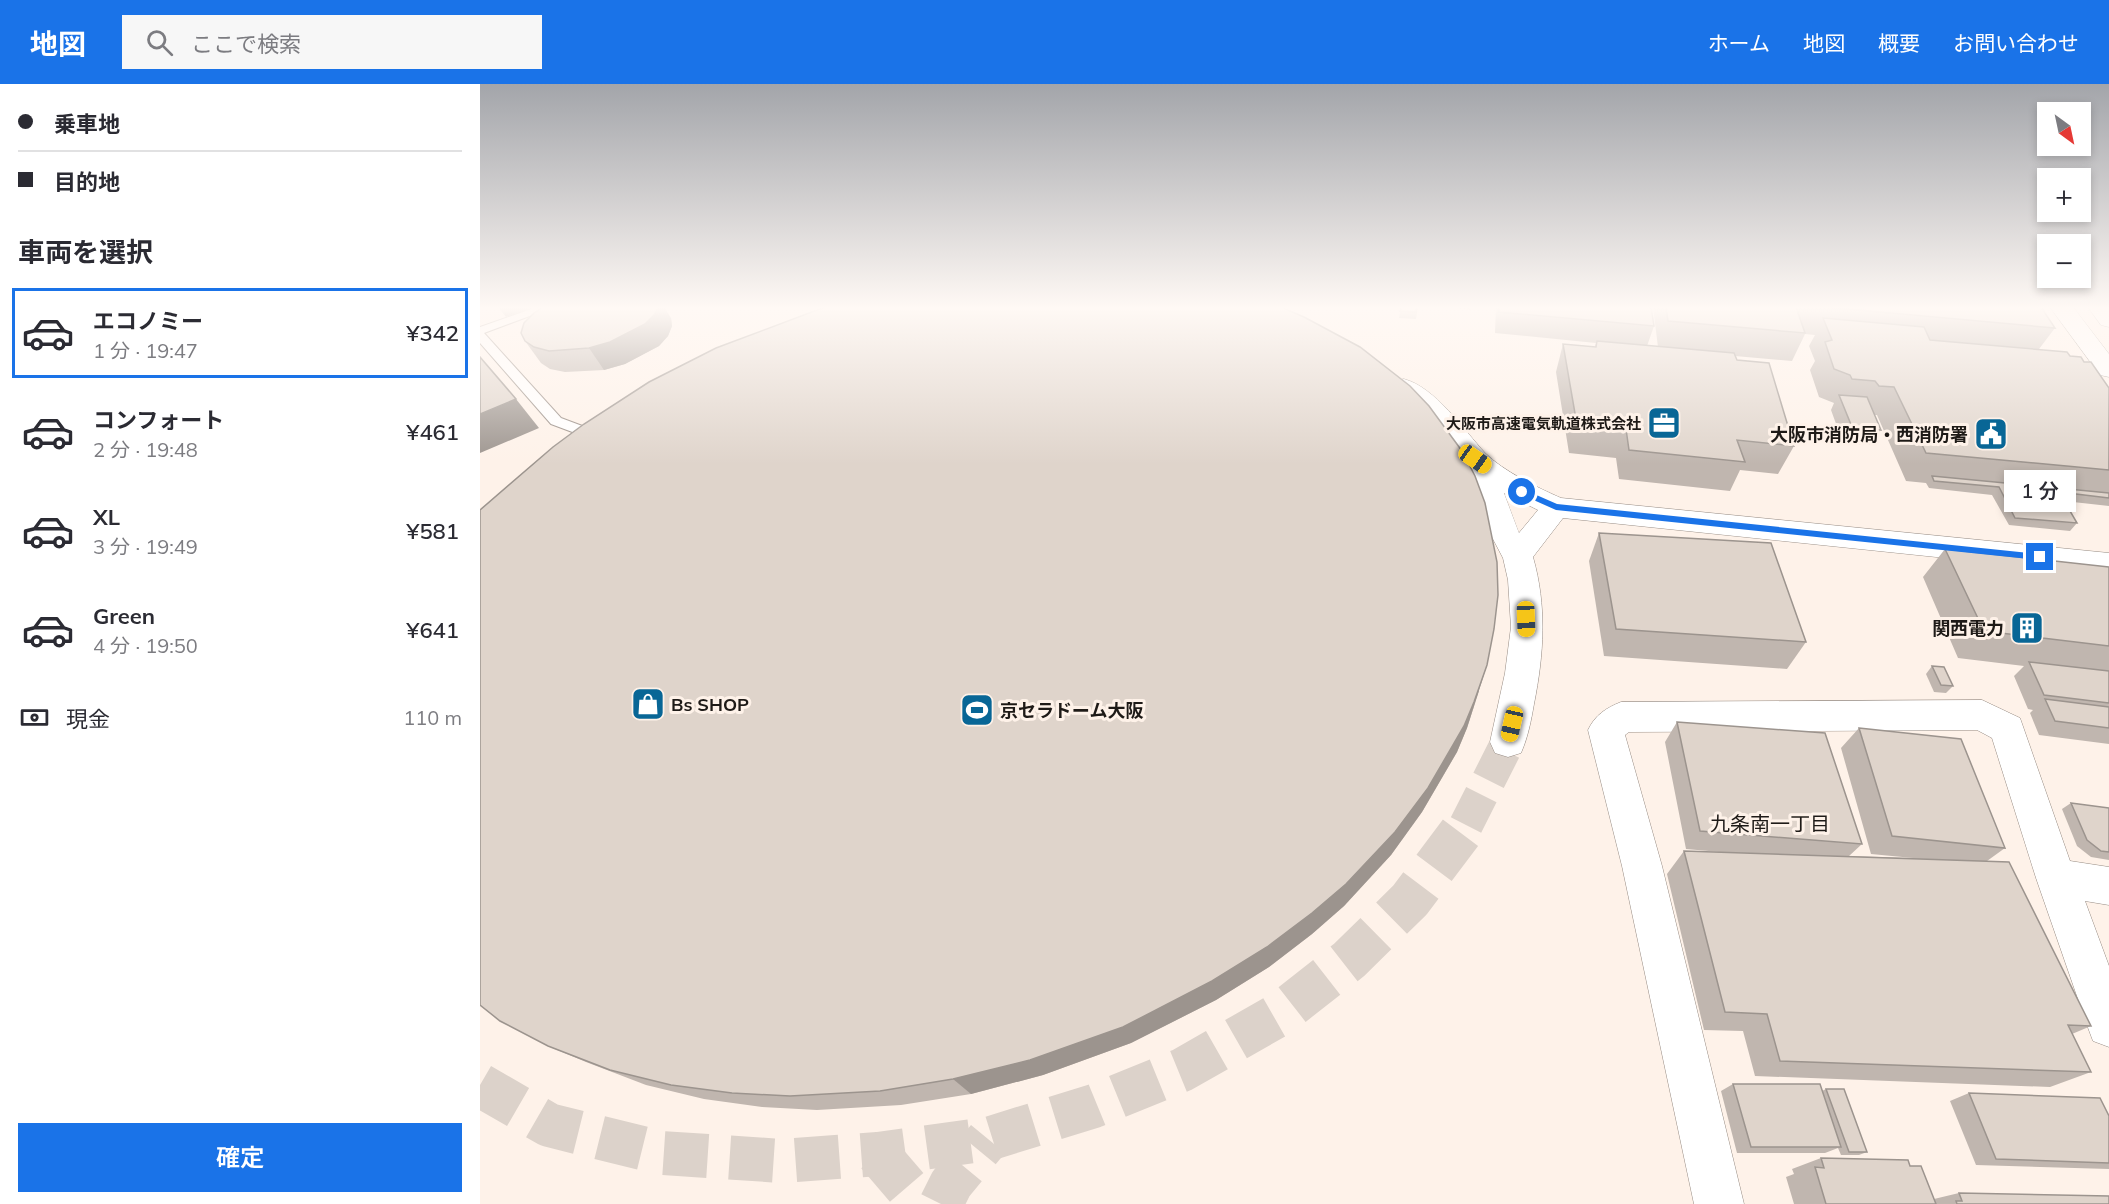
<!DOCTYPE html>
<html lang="ja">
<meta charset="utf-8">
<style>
:root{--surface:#fff;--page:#f7f7f7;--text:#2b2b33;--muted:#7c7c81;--line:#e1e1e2;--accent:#1a73e8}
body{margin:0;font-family:Mulish,"Noto Sans JP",sans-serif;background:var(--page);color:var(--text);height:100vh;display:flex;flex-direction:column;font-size:22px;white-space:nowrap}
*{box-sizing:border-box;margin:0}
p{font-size:20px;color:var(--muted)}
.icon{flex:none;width:33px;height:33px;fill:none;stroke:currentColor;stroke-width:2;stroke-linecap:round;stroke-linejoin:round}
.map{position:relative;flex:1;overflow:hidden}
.drawer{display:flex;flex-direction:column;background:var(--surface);width:480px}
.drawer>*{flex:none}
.top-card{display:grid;align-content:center;height:132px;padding:0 18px;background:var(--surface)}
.needle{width:39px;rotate:147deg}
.tools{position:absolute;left:1557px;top:18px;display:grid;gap:12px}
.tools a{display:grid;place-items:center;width:54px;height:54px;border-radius:0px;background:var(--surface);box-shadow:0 3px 9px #0003;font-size:30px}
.end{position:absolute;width:27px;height:27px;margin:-14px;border:8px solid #1a73e8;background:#fff;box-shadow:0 0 0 3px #fff}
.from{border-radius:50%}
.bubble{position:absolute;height:42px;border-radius:0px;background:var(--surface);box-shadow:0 3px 9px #0003;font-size:20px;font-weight:600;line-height:42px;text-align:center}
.car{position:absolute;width:18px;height:36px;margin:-18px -9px;border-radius:8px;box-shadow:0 0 4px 2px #0007;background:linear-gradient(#f5c518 24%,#345 0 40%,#f5c518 0 76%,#345 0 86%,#f5c518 0)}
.top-card b{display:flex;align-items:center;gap:21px;height:57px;font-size:22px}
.top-card b+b{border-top:2px solid var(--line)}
.top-card i{width:15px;height:15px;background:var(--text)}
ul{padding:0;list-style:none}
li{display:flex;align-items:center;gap:18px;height:90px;margin:0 12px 9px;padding:0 6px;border:3px solid transparent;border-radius:0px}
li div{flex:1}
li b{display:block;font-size:22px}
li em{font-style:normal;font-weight:600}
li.selected{border-color:var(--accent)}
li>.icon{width:54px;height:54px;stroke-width:1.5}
h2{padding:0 18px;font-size:27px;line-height:72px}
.pay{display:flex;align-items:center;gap:15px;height:66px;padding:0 18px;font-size:22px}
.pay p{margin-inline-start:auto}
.cta{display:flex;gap:12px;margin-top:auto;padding:12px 18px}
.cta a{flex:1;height:69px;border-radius:0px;background:var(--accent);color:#fff;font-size:24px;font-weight:600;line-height:69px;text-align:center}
header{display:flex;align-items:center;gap:36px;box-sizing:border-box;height:84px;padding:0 30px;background:var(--accent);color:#fff}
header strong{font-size:28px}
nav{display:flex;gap:33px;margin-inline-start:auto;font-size:21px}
.search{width:420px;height:54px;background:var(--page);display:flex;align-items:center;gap:15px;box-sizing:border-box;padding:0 21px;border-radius:0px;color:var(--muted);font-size:22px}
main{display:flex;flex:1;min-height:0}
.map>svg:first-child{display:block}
</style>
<header>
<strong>地図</strong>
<div class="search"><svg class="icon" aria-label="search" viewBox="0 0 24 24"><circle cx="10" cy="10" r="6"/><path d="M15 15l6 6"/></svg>ここで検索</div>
<nav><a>ホーム</a><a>地図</a><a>概要</a><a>お問い合わせ</a></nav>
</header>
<main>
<section class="drawer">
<div class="top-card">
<b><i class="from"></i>乗車地</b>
<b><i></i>目的地</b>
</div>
<h2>車両を選択</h2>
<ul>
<li class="selected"><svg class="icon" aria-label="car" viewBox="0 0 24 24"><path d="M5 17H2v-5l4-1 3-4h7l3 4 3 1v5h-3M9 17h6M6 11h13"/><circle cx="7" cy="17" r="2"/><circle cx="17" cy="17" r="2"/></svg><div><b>エコノミー</b><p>1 分 · 19:47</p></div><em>¥342</em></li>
<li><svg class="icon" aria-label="car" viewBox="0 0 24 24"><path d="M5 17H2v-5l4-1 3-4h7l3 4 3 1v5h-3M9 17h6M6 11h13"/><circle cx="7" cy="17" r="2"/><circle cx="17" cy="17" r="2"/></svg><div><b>コンフォート</b><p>2 分 · 19:48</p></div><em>¥461</em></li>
<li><svg class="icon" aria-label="car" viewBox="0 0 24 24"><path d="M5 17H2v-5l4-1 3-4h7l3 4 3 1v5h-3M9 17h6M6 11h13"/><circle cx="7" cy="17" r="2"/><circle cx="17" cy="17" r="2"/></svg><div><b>XL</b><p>3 分 · 19:49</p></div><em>¥581</em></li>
<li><svg class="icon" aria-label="car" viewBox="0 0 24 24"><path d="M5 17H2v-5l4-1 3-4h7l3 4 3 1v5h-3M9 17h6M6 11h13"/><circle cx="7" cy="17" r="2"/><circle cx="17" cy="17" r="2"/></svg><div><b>Green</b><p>4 分 · 19:50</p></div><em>¥641</em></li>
</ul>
<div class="pay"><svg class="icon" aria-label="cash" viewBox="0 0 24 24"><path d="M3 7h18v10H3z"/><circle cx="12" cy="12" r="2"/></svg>現金<p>110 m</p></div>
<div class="cta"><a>確定</a></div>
</section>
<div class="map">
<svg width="1629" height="1120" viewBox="0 0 1629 1120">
<rect width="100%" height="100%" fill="#fef2e9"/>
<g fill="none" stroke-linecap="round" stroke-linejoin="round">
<polyline stroke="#dcd2ca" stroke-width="34" stroke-dasharray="34 16" stroke-linecap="butt" points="986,741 1028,658"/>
<g stroke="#dcd2ca" stroke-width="44" stroke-dasharray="44 22" stroke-linecap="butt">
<polyline points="0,1001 69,1041 182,1069 302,1077 398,1070 508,1055 614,1022 702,986 800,930 869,876 930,816 987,740"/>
<polyline points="398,1070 428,1105 434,1120"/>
<polyline points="461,1120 471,1100 508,1055"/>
</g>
<g stroke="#968b83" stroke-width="2">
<polygon id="service" points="57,223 74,223 4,249 81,334 121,349 123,352 121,355 111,355 71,340 0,259 0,243"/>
</g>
<g stroke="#968b83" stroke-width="1">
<g id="tertiary">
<path d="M924,295C955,303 984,346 1005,369C1023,387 1058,404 1081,414L1629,469V491L1083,434L1053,473C1067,522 1064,570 1054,620C1051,637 1048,653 1041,669L1028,673L1015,669L1010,658L1025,589L1031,543L1028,496L1023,474L1004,438L981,375L953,342L911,303L915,298ZM1024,409L1058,426L1039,449Z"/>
<path d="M1502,616L1540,634L1590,777L1629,783V821L1605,817L1629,882V963L1613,957L1607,941L1556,794L1512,654L1497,646L1149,648L1145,651L1182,782L1264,1120H1214L1142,782L1108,646C1115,631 1126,624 1141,618Z"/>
</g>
</g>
<g stroke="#968b83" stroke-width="1">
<g id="trunk">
<polygon points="1570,223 1593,223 1629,270 1629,293 1620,291"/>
<polygon points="1608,223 1629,223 1629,243 1621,241"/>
</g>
</g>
<use href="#service" fill="#fff" fill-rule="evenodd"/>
<use href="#tertiary" fill="#fff" fill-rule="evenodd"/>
<use href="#trunk" fill="#fff" fill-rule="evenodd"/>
</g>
<g fill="#c0b6af">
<polygon points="921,223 938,223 936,235 919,234"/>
<polygon points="958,223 992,223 991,226"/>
<polygon points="1016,223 1171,223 1174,242 1167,262 1178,263 1173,223 1561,223 1575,244 1559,265 1590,272 1604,278 1629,304 1629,422 1584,417 1597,439 1590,447 1529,441 1512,411 1449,404 1446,399 1426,397 1397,331 1394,331 1401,346 1391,361 1363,359 1351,326 1354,319 1339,313 1330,286 1335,277 1329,262 1335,251 1325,250 1312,277 1255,272 1257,276 1314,362 1298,390 1260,386 1250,407 1139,395 1136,374 1089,369 1076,288 1083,260 1115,263 1116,259 1015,249"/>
<polygon points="191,234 192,242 188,252 179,262 145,280 124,286 85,288 70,285 61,279 45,257"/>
<polygon points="1119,449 1326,558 1307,585 1124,572 1109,477"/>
<polygon points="1465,465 1629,483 1629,660 1559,651 1550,629 1553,626 1548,625 1534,592 1544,582 1478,574 1443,493"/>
<polygon points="1452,582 1473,602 1466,609 1454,608 1446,590"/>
<polygon points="999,607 987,644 977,668 942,728 911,771 864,822 832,850 789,883 736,916 651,959 563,991 491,1010 421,1021 337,1026 282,1023 224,1015 166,1001 106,978 68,962"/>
<polygon points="1197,638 1382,760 1369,772 1433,774 1391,770 1361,664 1379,644 1525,764 1507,777 1611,942 1592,950 1611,988 1570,1003 1275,992 1263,947 1224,946 1187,790 1204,767 1240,768 1206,765 1185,658"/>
<polygon points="1591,719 1629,724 1629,776 1611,773 1597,762 1582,725"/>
<polygon points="1253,1000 1342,1007 1346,1005 1387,1068 1379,1071 1361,1071 1358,1064 1345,1069 1257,1069 1241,1007"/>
<polygon points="1489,1009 1629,1032 1629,1085 1496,1081 1470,1017"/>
<polygon points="1341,1074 1430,1082 1454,1115 1479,1109 1629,1120 1314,1120 1306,1093 1314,1090 1312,1085"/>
</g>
<g fill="#9c948e">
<polygon points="18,223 53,223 26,233"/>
<polygon points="178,223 184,223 191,234 192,242 188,252 179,262 145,280 124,286 109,264"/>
<polygon points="36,315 59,344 0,369 0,330"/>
<polygon points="1007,581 987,644 977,668 942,728 911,771 864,822 832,850 789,883 736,916 651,959 563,991 491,1010 473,995"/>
</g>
<g fill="#dfd4cb" stroke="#9c948e" stroke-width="1.5">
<polygon points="63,223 178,223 175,230 165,240 130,258 109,264 69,267 54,263 45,257 41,249 44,239 54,229"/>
<polygon points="345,223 801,223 824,233 880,263 930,302 949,322 982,367 995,392 1005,419 1017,478 1018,511 1014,545 1007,581 994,618 984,642 948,704 915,748 866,800 832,829 787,863 732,897 643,943 550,976 473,995 400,1007 310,1012 252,1009 191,1001 130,986 68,962 20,937 0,921 0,426 73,363 104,340 169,298 236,264"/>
<polygon points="921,223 937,223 936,228 920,227"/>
<polygon points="1019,223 1171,223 1174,242 1019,228"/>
<polygon points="1186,223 1316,223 1325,249 1188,237"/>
<polygon points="1345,223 1561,223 1575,244"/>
<polygon points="1343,234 1444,243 1450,256 1587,268 1590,272 1601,273 1604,278 1611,278 1629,304 1629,386 1446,369 1414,303 1399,302 1395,297 1372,295 1370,291 1354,285 1345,258 1352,256"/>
<polygon points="1117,257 1254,269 1257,276 1289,279 1314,362 1257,356 1265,378 1149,366 1146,345 1097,341 1083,260 1116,263"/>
<polygon points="0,273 36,315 0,330"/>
<polygon points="1359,311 1387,313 1401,346 1372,343"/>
<polygon points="1452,392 1629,409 1629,414 1579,408 1597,439 1535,434 1519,403 1454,397"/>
<polygon points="1119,449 1291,459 1326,558 1136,545"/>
<polygon points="1465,465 1629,483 1629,562 1504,547"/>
<polygon points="1549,578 1629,587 1629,619 1564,611"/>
<polygon points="1452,582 1464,583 1473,602 1461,601"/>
<polygon points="1565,615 1629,623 1629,644 1575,637"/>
<polygon points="1197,638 1345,649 1382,760 1220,747"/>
<polygon points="1379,644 1481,655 1525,764 1412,752"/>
<polygon points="1591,719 1629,724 1629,768 1621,767 1607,756"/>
<polygon points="1204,767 1529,778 1611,942 1588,941 1611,988 1300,977 1287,930 1245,928"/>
<polygon points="1253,1000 1340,1000 1361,1063 1271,1063"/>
<polygon points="1346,1005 1364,1005 1387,1068 1369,1068"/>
<polygon points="1489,1009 1620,1014 1629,1032 1629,1079 1516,1075"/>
<polygon points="1341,1074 1428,1076 1430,1082 1441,1082 1456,1120 1346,1120 1335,1083 1344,1084"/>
<polygon points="1479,1109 1629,1112 1629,1120 1477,1120 1476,1117 1482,1117"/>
</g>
<linearGradient id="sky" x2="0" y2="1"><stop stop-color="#a3a5aa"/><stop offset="0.59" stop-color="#fff9f5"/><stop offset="1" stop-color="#fff9f5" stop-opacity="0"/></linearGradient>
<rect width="1629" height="380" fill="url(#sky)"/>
<polygon fill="#1a73e8" points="1040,406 1045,406 1077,420 1560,470 1564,473 1560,476 1076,426 1040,410"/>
<defs>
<g id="office-square" transform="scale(1.725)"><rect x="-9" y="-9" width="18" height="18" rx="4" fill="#086696" stroke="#fef2e9"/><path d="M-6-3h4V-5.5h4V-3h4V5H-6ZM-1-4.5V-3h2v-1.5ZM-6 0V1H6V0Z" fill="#fff"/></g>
<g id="civic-square" transform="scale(1.725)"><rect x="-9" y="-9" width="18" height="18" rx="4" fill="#086696" stroke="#fef2e9"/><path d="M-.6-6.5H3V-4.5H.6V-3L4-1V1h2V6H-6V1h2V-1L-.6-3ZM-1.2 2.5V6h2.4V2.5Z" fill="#fff"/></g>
<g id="building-square" transform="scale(1.725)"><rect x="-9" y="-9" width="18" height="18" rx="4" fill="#086696" stroke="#fef2e9"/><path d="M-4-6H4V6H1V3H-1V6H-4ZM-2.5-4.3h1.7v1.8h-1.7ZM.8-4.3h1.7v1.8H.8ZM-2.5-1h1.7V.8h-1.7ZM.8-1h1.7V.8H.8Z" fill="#fff"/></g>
<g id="shop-square" transform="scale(1.725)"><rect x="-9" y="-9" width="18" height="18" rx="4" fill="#086696" stroke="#fef2e9"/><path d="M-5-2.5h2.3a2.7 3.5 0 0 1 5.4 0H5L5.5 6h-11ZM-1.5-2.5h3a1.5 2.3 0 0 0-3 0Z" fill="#fff"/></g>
<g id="stadium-square" transform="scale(1.725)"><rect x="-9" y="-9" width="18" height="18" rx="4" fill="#086696" stroke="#fef2e9"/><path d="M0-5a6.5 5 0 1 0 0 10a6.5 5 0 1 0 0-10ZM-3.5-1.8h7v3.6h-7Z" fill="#fff"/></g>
</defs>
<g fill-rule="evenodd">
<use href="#office-square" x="1184" y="339"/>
<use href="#civic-square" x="1511" y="350"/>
<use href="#building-square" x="1547" y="544"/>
<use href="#shop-square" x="168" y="620"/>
<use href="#stadium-square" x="497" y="626"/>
</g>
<g text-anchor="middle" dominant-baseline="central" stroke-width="6" stroke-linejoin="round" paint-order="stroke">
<g font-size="15" font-weight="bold" fill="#1e1a17" stroke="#fef2e9" text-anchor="end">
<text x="1161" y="339">大阪市高速電気軌道株式会社</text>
</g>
<g font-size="18" font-weight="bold" fill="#1e1a17" stroke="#fef2e9" text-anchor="end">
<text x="1488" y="350">大阪市消防局・西消防署</text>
<text x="1524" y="544">関西電力</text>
<text x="191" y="620" text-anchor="start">Bs SHOP</text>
<text x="520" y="626" text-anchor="start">京セラドーム大阪</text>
</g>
<g font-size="20" fill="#1e1a17" stroke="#fef2e9">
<text x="1290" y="739">九条南一丁目</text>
</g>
</g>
</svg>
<div class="tools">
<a><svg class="needle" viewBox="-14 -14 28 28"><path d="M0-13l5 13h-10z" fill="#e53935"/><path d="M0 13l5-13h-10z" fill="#7c7c81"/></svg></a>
<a>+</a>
<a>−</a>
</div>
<i class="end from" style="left:1042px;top:408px"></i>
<i class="end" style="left:1560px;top:473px"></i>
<div class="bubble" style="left:1524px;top:386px;width:72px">1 分</div>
<i class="car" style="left:995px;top:375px;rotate:125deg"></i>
<i class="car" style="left:1046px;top:535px;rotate:178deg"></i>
<i class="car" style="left:1032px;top:640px;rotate:193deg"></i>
</div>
</main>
